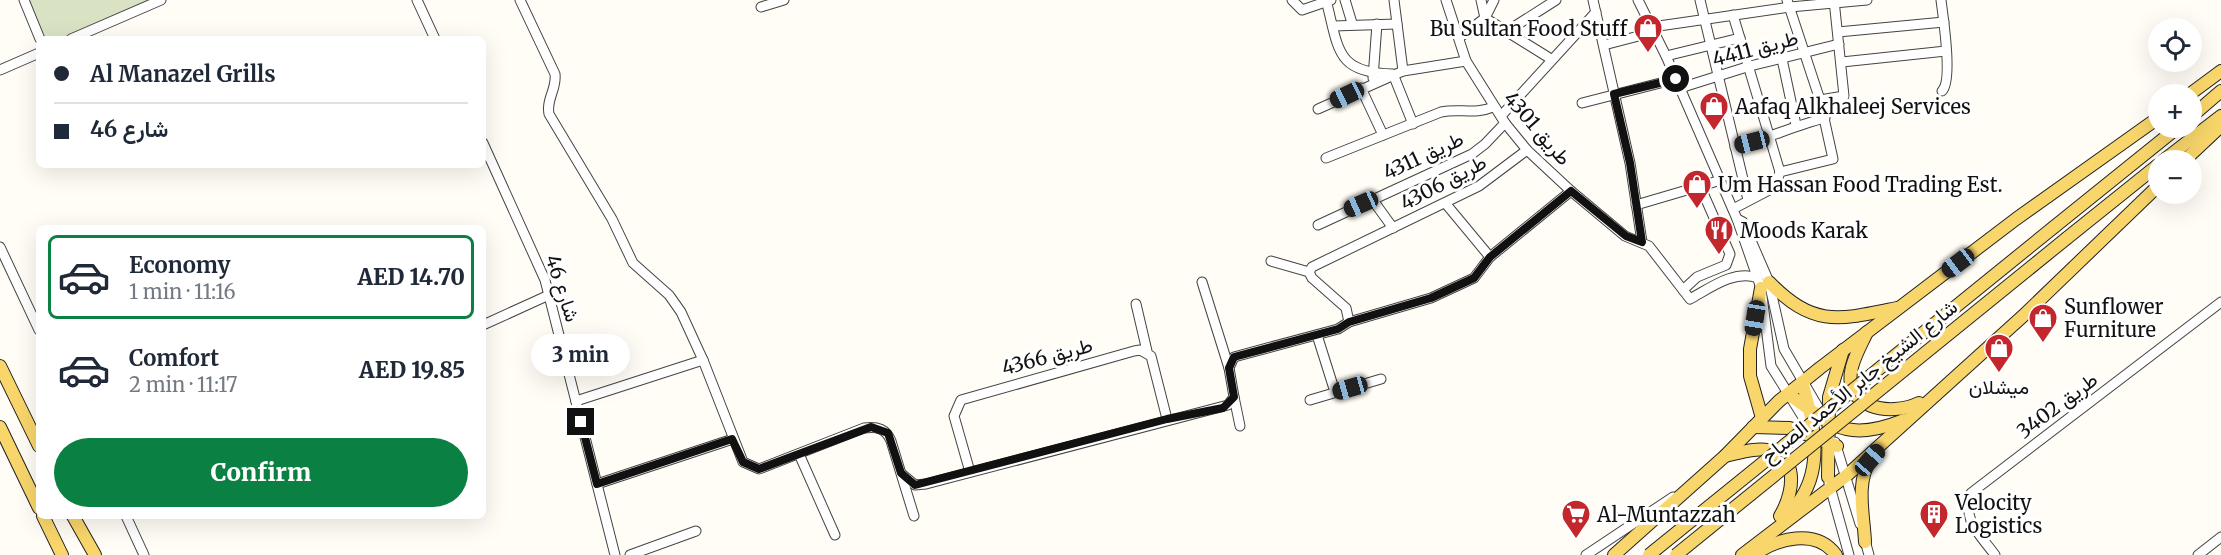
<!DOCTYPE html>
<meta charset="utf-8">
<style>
:root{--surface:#fff;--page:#f2f2f3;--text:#1f2937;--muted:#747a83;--line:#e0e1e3;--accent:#0b8043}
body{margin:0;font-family:Merriweather,Vazirmatn,serif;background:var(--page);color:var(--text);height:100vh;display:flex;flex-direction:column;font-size:22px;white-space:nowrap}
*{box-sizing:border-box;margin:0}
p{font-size:20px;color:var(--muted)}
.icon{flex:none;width:33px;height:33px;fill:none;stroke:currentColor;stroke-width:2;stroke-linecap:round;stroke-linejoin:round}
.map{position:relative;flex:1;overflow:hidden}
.side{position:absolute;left:36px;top:225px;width:450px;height:294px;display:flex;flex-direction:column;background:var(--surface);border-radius:9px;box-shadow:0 6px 24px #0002}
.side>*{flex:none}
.top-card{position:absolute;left:36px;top:36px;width:450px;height:132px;border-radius:9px;box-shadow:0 6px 24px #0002;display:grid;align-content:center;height:132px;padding:0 18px;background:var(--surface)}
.fabs{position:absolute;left:2148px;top:18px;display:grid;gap:12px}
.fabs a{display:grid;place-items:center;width:54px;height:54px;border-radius:50%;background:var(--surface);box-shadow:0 6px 24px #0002;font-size:30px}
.end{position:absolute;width:27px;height:27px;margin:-14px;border:8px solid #111;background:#fff;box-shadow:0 0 0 3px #fff}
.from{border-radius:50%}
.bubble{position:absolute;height:42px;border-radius:21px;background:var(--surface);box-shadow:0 6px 24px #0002;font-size:20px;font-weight:800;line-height:42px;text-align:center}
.car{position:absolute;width:18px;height:36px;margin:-18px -9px;border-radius:8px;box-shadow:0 0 4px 2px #0007;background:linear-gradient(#222 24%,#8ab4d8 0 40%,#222 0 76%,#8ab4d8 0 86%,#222 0)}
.top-card b{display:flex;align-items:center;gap:21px;height:57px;font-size:22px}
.top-card b+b{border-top:2px solid var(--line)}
.top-card i{width:15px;height:15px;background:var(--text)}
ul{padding:10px 0 0;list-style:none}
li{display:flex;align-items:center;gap:18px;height:84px;margin:0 12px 9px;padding:0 6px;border:3px solid transparent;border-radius:9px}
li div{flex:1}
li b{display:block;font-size:22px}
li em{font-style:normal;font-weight:800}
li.selected{border-color:var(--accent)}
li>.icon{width:54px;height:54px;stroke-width:1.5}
.action{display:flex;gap:12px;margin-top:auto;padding:12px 18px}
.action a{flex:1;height:69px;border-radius:36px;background:var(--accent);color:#fff;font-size:24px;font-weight:800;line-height:69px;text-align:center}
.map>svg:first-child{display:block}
</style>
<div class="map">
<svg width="2221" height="555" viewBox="0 0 2221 555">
<rect width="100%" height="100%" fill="#fffdf5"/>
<polygon fill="#d9e3c4" points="29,0 152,0 63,39 45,39"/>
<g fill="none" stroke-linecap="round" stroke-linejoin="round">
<g stroke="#444" stroke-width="11">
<g id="minor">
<polyline points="24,0 40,39"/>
<polyline points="417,0 435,39"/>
<path d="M520,0L555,74C557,89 546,99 549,114L612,219L633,263L669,295L681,312L703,360L743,462L759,469L864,428C878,426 886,429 891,441L914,516"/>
<polyline points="1292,0 1302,10 1331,0"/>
<path d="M1326,0C1339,49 1335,73 1393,74L1413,124"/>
<polyline points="1345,0 1352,23"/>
<polyline points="1394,0 1403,71"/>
<path d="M1446,0L1466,61L1505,123L1527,150L1571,191L1625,236L1649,246L1690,299C1710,288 1735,269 1758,278"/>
<polyline points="1481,0 1485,18 1551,59"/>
<polyline points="1593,0 1630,163 1642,242"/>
<polyline points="1638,0 1666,56 1737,219 1761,288 1771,366 1811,430"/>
<polyline points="1700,0 1748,200"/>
<path d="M1941,0C1943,16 1953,81 1942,91"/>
<polyline points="761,7 784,0"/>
<polyline points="1733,15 1780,172"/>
<polyline points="1333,26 1397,24"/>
<polyline points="1652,27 1790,7 1867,0"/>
<polyline points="1509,30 1556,0"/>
<polyline points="1838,32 1944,22"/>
<polyline points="1460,37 1485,18 1494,0"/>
<polyline points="71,39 161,0"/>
<polyline points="1604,45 1654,32"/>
<polyline points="1666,56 1740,38"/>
<polyline points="1782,59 1796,125"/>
<polyline points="1842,62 1946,51"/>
<polyline points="0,70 39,53"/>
<polyline points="1373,78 1377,24"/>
<polyline points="1361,88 1383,135"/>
<polyline points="1680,88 1750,66 1839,44"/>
<polyline points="1820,100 1844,96 1834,0"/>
<polyline points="1582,103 1676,79"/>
<polyline points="1318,109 1403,71 1466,61"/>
<polyline points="1501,116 1596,12"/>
<polyline points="483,143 545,280 615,555"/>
<path d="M1735,147C1767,139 1793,126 1825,118"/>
<path d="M1326,158L1441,112C1460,108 1475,115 1493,107"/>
<polyline points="1372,199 1393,228"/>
<polyline points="1446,204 1490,257"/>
<polyline points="1636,205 1721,180"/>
<polyline points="1733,209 1775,187 1780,172 1833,159 1820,100 1787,0"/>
<polyline points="1737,219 1743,222 1769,282 1784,349 1825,419"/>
<polyline points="1318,225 1472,154 1485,144 1505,123"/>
<polyline points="0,247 39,330"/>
<polyline points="1309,272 1312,267 1479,186 1527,150"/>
<polyline points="1202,282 1229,368"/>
<polyline points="1683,290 1697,277 1726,265 1730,254 1700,186"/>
<polyline points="1136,304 1147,351"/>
<polyline points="1349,322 1431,298 1474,278 1490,257 1571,191"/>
<polyline points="483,325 549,295"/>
<polyline points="1317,335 1335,392"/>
<polyline points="1234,397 1240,426"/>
<polyline points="1310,400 1381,379"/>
<polyline points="576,401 703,360"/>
<polyline points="1835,442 1860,524"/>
<polyline points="799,454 835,535"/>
<polyline points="970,472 954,416 961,400 1134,351 1140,350 1151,356 1167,419"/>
<polyline points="903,475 915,485 926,484 1228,405 1234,397 1229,368 1234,357 1338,329 1349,322 1346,308 1312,278 1309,272 1271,261"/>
<polyline points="1829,483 1849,555"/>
<polyline points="597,484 733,439"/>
<polyline points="126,516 144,555"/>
<polyline points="1864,537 1869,555"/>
<polyline points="630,555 696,531"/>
<polyline points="1586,555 1673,497"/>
<path d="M1995,555C1979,533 1962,521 1971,493L2221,302"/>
<polyline points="2198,555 2221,537"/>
</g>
</g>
<g stroke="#222" stroke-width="14">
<g id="major">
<polyline points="2190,94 2221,71"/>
<polyline points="2192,116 2221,91"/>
<polyline points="2164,160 2221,116"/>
<polyline points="2185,160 2221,126"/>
<polyline points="2054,227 2177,128"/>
<polyline points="2067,238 2158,165"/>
<path d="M1769,282C1814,328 1839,320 1897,308"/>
<polyline points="1761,288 1750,349 1750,376 1762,418"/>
<path d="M1867,332C1862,343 1855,355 1852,367C1841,408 1890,417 1919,403"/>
<polyline points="0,366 39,446"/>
<path d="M1788,394C1834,426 1846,443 1904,420"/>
<polyline points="0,427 39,508"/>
<polyline points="1753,427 1790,428 1837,446"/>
<path d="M1725,456C1734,454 1744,451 1753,450C1799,445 1797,488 1780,516"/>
<polyline points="1828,477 1829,397 1843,350"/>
<path d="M1791,511C1826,475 1815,426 1802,382"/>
<polyline points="43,516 62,555"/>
<polyline points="73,516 95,555"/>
<path d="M1865,542C1864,516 1855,482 1871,459"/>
<polyline points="1614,555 1725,456 1779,401 1820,368 2016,219 2158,118"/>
<polyline points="1742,555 1846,476 2023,316 2158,186"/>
<path d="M1754,555C1776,539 1816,527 1836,555"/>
</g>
</g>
<use href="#minor" stroke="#fff" stroke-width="9"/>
<use href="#major" stroke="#f9d66b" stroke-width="12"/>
<g stroke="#222" stroke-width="14" stroke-linecap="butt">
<g id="major-bridge">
<polyline points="1649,555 2054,227"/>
<polyline points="1676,555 2067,238"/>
</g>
</g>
<use href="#major-bridge" stroke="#f9d66b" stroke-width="12"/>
</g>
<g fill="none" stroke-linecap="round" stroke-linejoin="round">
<polyline stroke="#111" stroke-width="8" points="581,422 597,484 732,439 743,462 759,469 871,427 888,433 901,473 915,485 1167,419 1223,408 1234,397 1229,368 1234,357 1338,329 1349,322 1431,298 1474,278 1490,257 1571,191 1626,236 1642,242 1630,163 1614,94 1676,79"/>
</g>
<defs>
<g id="shop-pin" transform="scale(1.5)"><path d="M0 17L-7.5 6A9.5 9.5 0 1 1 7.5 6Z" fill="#c4262e" stroke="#fff"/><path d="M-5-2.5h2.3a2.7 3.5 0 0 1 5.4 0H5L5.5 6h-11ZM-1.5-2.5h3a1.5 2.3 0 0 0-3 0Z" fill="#fff"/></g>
<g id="restaurant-pin" transform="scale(1.5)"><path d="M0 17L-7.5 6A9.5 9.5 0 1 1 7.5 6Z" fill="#c4262e" stroke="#fff"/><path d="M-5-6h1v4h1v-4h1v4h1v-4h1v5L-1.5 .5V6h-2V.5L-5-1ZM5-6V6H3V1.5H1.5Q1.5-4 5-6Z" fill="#fff"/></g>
<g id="supermarket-pin" transform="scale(1.5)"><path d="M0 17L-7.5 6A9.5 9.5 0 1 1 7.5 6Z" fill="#c4262e" stroke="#fff"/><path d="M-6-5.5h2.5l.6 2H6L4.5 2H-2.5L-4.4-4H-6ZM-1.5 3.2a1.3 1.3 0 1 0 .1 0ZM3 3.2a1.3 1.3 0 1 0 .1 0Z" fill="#fff"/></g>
<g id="building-pin" transform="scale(1.5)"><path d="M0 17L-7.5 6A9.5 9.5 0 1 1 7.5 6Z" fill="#c4262e" stroke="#fff"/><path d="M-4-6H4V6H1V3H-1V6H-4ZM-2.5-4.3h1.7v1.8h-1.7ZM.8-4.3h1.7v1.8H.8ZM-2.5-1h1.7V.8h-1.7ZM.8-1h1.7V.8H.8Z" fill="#fff"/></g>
</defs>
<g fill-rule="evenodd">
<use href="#shop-pin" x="1648" y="28"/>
<use href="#shop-pin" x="1714" y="106"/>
<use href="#shop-pin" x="1697" y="184"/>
<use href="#restaurant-pin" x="1719" y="230"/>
<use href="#shop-pin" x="2043" y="318"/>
<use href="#shop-pin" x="1999" y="348"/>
<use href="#supermarket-pin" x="1576" y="514"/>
<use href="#building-pin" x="1934" y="514"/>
</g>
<g text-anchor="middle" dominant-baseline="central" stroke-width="6" stroke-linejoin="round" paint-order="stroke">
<g font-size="20" fill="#111" stroke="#fff" text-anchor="start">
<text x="1627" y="28" text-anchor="end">Bu Sultan Food Stuff</text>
<text x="1735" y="106">Aafaq Alkhaleej Services</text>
<text x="1718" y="184">Um Hassan Food Trading Est.</text>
<text x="1740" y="230">Moods Karak</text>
<text x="2064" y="306">Sunflower<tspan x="2064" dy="23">Furniture</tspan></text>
<text x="1999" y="386" text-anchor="middle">ميشلان</text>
<text x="1955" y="502">Velocity<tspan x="1955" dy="23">Logistics</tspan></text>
<text x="1597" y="514">Al-Muntazzah</text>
</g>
<g font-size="20" fill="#111" stroke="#fff">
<text transform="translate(1755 48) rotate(-15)">طريق 4411</text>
<text transform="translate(1538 128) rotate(49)">طريق 4301</text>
<text transform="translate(1423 155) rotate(-25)">طريق 4311</text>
<text transform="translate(1443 182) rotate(-28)">طريق 4306</text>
<text transform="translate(563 288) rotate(72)">شارع 46</text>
<text transform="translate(1047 356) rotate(-15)">طريق 4366</text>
<text transform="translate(1859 381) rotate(-39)">شارع الشيخ جابر الأحمد الصباح</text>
<text transform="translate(2057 405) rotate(-37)">طريق 3402</text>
</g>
</g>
</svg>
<div class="fabs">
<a><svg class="icon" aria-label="locate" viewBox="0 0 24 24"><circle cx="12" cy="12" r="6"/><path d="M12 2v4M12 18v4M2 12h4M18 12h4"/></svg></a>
<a>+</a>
<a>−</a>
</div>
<i class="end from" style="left:1676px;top:79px"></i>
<i class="end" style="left:581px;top:422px"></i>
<div class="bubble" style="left:531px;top:334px;width:99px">3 min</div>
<i class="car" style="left:1347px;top:95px;rotate:245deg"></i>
<i class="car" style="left:1752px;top:142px;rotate:256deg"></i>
<i class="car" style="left:1361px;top:204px;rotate:246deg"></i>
<i class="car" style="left:1958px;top:263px;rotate:233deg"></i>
<i class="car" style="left:1755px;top:318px;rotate:189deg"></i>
<i class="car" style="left:1350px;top:388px;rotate:254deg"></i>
<i class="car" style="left:1870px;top:460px;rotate:41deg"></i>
<div class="top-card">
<b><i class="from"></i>Al Manazel Grills</b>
<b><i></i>شارع 46</b>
</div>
<section class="side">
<ul>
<li class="selected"><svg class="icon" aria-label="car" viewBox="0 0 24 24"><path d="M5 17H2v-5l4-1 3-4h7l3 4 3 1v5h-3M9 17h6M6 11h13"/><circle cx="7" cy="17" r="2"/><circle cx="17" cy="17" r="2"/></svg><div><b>Economy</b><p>1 min · 11:16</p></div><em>AED 14.70</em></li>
<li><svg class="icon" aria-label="car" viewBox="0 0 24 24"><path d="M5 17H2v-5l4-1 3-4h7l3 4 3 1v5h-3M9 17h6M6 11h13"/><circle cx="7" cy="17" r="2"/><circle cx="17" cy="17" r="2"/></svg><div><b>Comfort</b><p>2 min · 11:17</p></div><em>AED 19.85</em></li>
</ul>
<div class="action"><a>Confirm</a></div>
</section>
</div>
